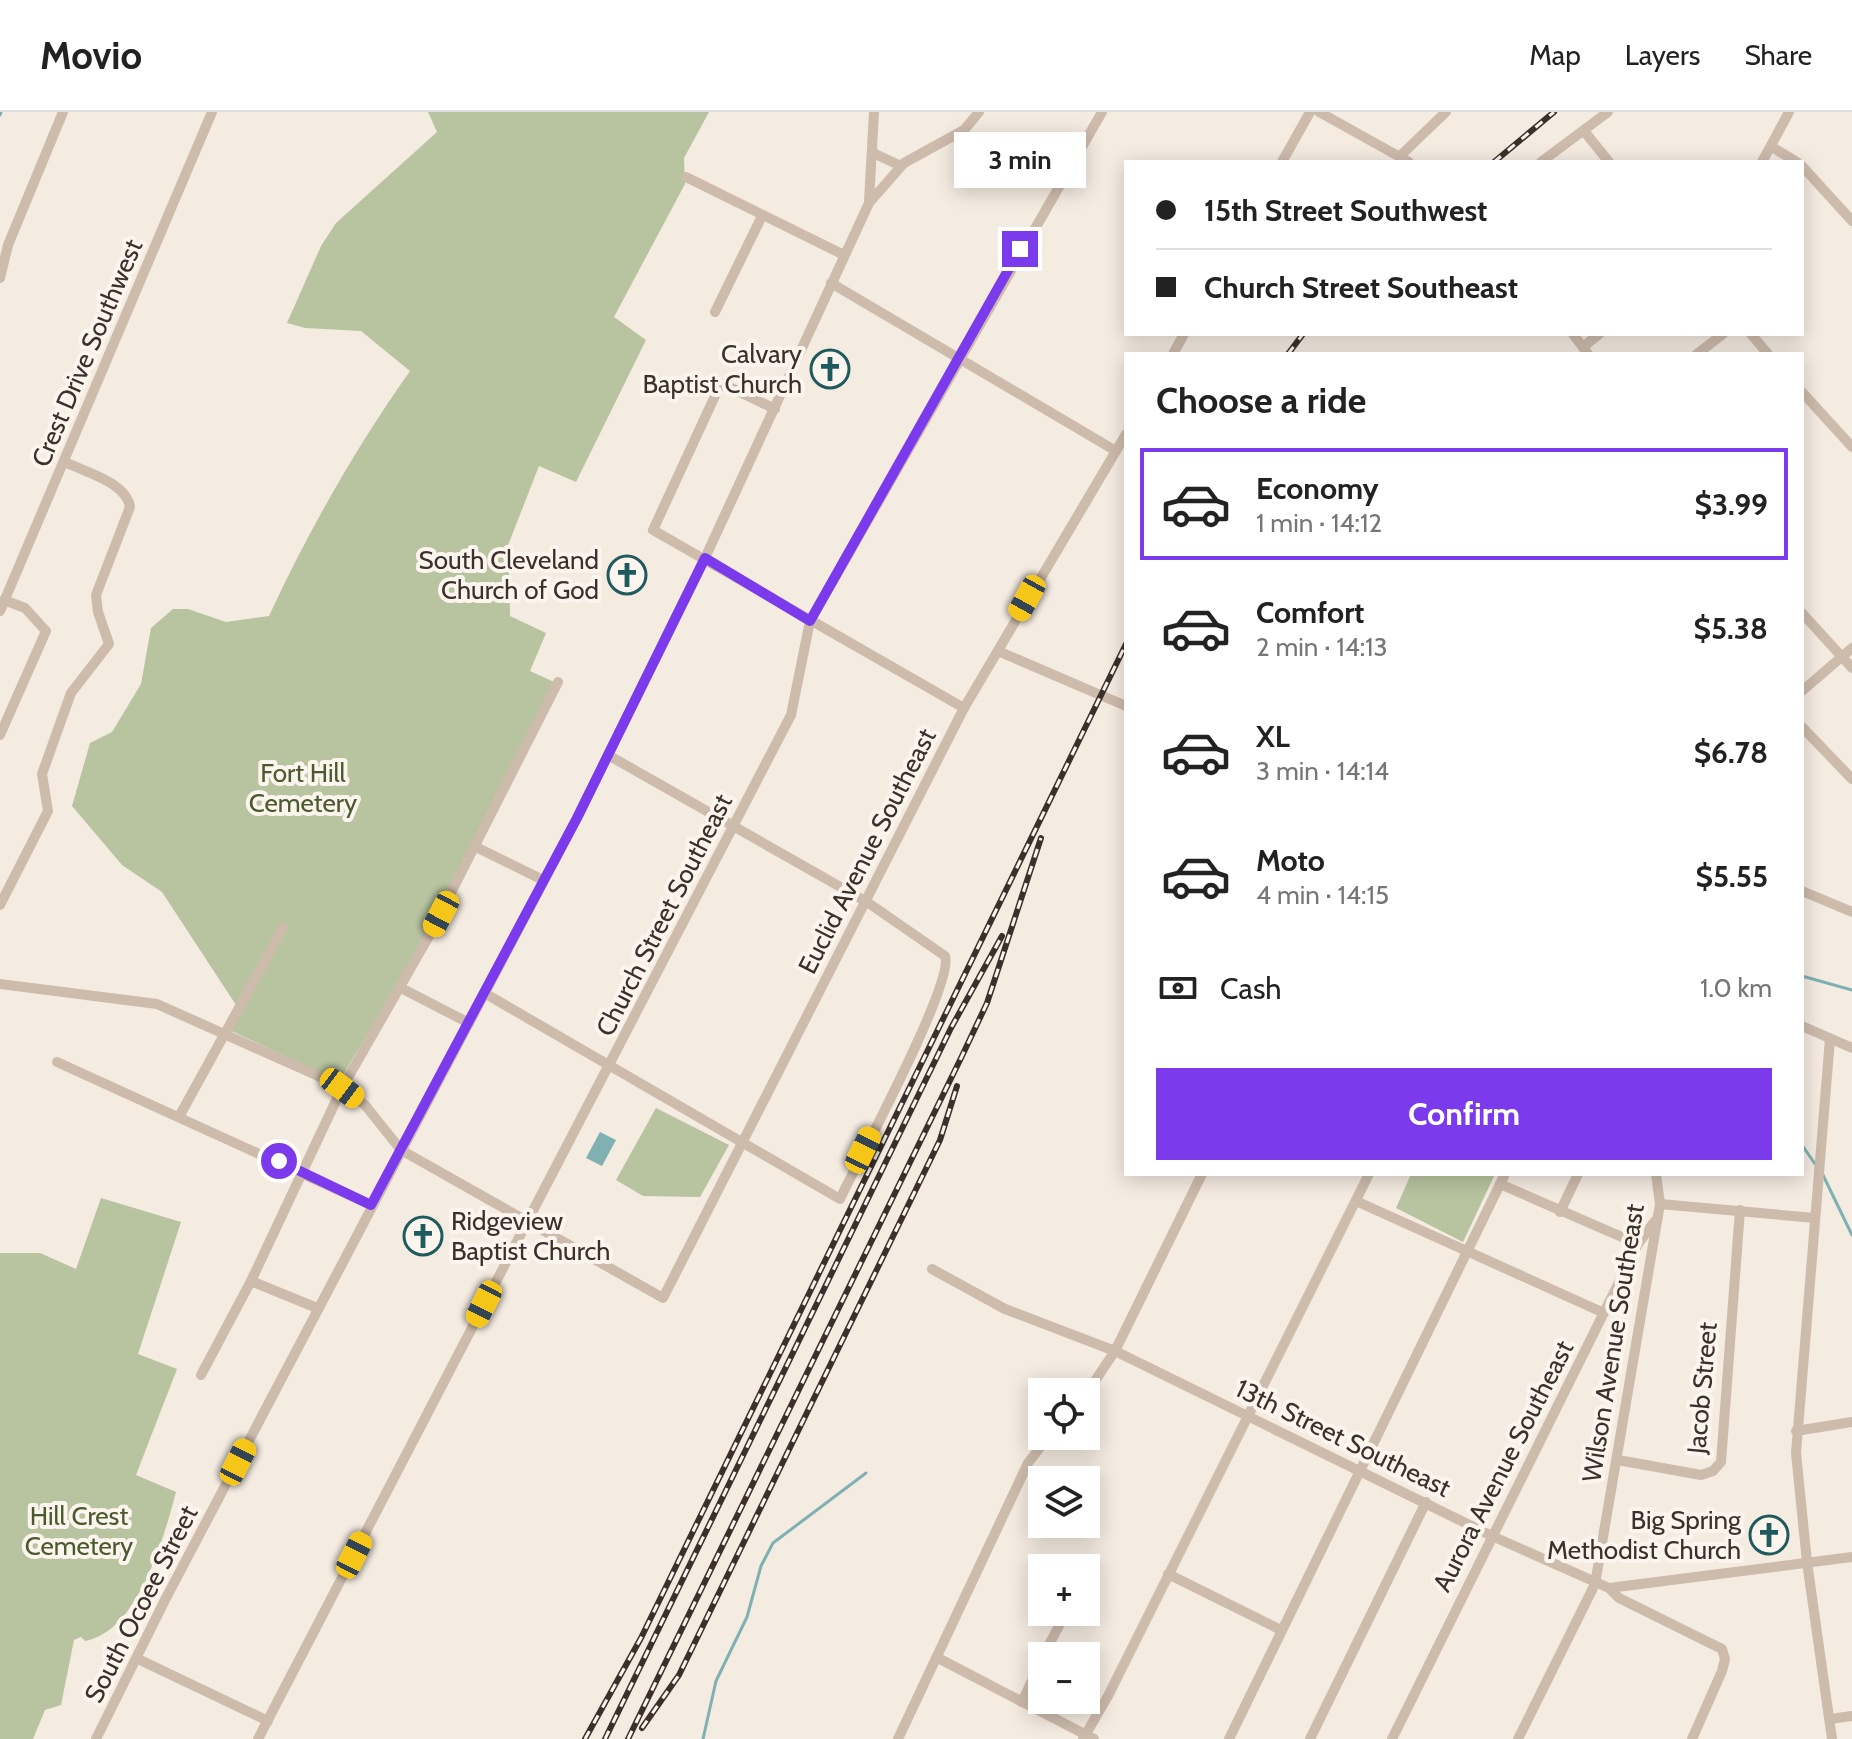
<!DOCTYPE html>
<meta charset="utf-8">
<style>
:root{--surface:#fff;--page:#f6f6f6;--text:#222;--muted:#767676;--line:#e0e0e0;--accent:#7c3aed}
body{margin:0;font-family:Cabin,sans-serif;background:var(--page);color:var(--text);height:100vh;display:flex;flex-direction:column;font-size:30px;white-space:nowrap}
*{box-sizing:border-box;margin:0}
p{font-size:26px;color:var(--muted)}
.icon{flex:none;width:44px;height:44px;fill:none;stroke:currentColor;stroke-width:2;stroke-linecap:round;stroke-linejoin:round}
.map{position:relative;flex:1;overflow:hidden}
.details{position:absolute;left:1124px;top:240px;width:680px;height:824px;display:flex;flex-direction:column;background:var(--surface);border-radius:0px;box-shadow:0 4px 20px #0003}
.details>*{flex:none}
.hud{position:absolute;left:1124px;top:48px;width:680px;height:176px;border-radius:0px;box-shadow:0 4px 20px #0003;display:grid;align-content:center;height:176px;padding:0 32px;background:var(--surface)}
.tools{position:absolute;left:1028px;top:1266px;display:grid;gap:16px}
.tools a{display:grid;place-items:center;width:72px;height:72px;border-radius:0px;background:var(--surface);box-shadow:0 4px 20px #0003;font-size:40px}
.end{position:absolute;width:36px;height:36px;margin:-18px;border:10px solid #7c3aed;background:#fff;box-shadow:0 0 0 4px #fff}
.from{border-radius:50%}
.bubble{position:absolute;height:56px;border-radius:0px;background:var(--surface);box-shadow:0 4px 20px #0003;font-size:26px;font-weight:700;line-height:56px;text-align:center}
.car{position:absolute;width:24px;height:48px;margin:-24px -12px;border-radius:10px;box-shadow:0 0 6px 2px #0007;background:linear-gradient(#f5c518 24%,#345 0 40%,#f5c518 0 76%,#345 0 86%,#f5c518 0)}
.hud b{display:flex;align-items:center;gap:28px;height:76px;font-size:30px}
.hud b+b{border-top:2px solid var(--line)}
.hud i{width:20px;height:20px;background:var(--text)}
ul{padding:0;list-style:none}
li{display:flex;align-items:center;gap:24px;height:112px;margin:0 16px 12px;padding:0 16px;border:4px solid transparent;border-radius:0px}
li div{flex:1}
li b{display:block;font-size:30px}
li em{font-style:normal;font-weight:700}
li.current{border-color:var(--accent)}
li>.icon{width:72px;height:72px;stroke-width:1.5}
h2{padding:0 32px;font-size:36px;line-height:96px}
.pay{display:flex;align-items:center;gap:20px;height:88px;padding:0 32px;font-size:30px}
.pay p{margin-inline-start:auto}
.primary-button{display:flex;gap:16px;margin-top:auto;padding:16px 32px}
.primary-button a{flex:1;height:92px;border-radius:0px;background:var(--accent);color:#fff;font-size:32px;font-weight:700;line-height:92px;text-align:center}
header{display:flex;align-items:center;gap:48px;box-sizing:border-box;height:112px;padding:0 40px;background:var(--surface);border-bottom:2px solid var(--line)}
header strong{font-size:38px}
nav{display:flex;gap:44px;margin-inline-start:auto;font-size:28px}
.map>svg:first-child{display:block}
</style>
<header>
<strong>Movio</strong>
<nav><a>Map</a><a>Layers</a><a>Share</a></nav>
</header>
<div class="map">
<svg width="1852" height="1627" viewBox="0 0 1852 1627">
<rect width="100%" height="100%" fill="#f4ebe1"/>
<g fill="#b8c4a0">
<path d="M428,0H709L684,46L685,72L614,205L646,228L576,370L539,354L503,446L509,459L510,504L546,521L530,559L554,570L427,822L343,963L334,967L225,916L236,893L162,780L122,753L72,694L90,631L112,620L141,572L151,516L173,497H188L226,510L269,504C309,418 355,337 410,259L361,219L305,216L287,211L321,134L336,111L437,20Z"/>
<polygon points="656,996 729,1033 700,1085 643,1084 616,1068"/>
<polygon points="1411,1062 1495,1062 1463,1130 1396,1096"/>
<path d="M101,1086L181,1110L138,1242L177,1257L136,1363L176,1380C164,1425 138,1520 85,1529L81,1525L74,1528L61,1593L45,1598L33,1627H0V1141H40L76,1157Z"/>
</g>
<polygon fill="#7fb0b2" points="600,1020 616,1028 602,1054 586,1046"/>
<g fill="none" stroke-linecap="round" stroke-linejoin="round">
<g stroke="#7fb0b2" stroke-width="3">
<polyline points="0,3 1,0"/>
<polyline points="1802,864 1852,878"/>
<polyline points="1802,1033 1815,1052"/>
<polyline points="1822,1061 1852,1123"/>
<polyline points="703,1627 716,1569 747,1505 761,1454 773,1431 866,1361"/>
</g>
<g stroke="#cdbbac" stroke-width="10">
<polyline points="1319,0 1409,50"/>
<polyline points="1584,19 1609,50"/>
<polyline points="1772,35 1797,50"/>
<polyline points="873,41 901,54"/>
<polyline points="1400,44 1446,0"/>
<polyline points="1282,50 1310,0"/>
<polyline points="1541,50 1608,0"/>
<polyline points="1762,50 1789,0"/>
<polyline points="1802,54 1852,109"/>
<polyline points="686,65 844,143"/>
<polyline points="869,90 874,0"/>
<polyline points="0,166 8,133 63,0"/>
<polyline points="831,171 1116,339"/>
<polyline points="715,200 762,104"/>
<polyline points="1573,222 1588,242"/>
<polyline points="1751,222 1768,242"/>
<polyline points="1583,235 1599,222"/>
<polyline points="1173,242 1184,222"/>
<polyline points="1697,242 1723,222"/>
<polyline points="1802,280 1852,335"/>
<polyline points="775,297 721,271 653,418 964,596"/>
<polyline points="0,499 212,0"/>
<polyline points="1802,501 1852,556"/>
<polyline points="998,539 1126,594"/>
<polyline points="1802,579 1852,536"/>
<polyline points="1802,615 1852,667"/>
<polyline points="0,623 46,519 25,496 4,488"/>
<polyline points="476,735 543,768"/>
<polyline points="1802,779 1852,800"/>
<path d="M0,793L48,699L42,662L71,581L109,532L98,500L96,483L130,395C126,370 85,360 65,350"/>
<polyline points="0,872 157,892 316,963 342,976 365,993 401,1038 663,1186 964,596 1126,322"/>
<polyline points="399,875 469,911"/>
<path d="M486,882L840,1087C857,1051 955,870 945,844L867,790L608,643"/>
<polyline points="1802,914 1852,936"/>
<polyline points="1830,927 1796,1341 1807,1450 1832,1627"/>
<polyline points="57,950 371,1093"/>
<polyline points="180,1003 283,816"/>
<polyline points="1500,1072 1638,1132"/>
<polyline points="1356,1089 1604,1201"/>
<polyline points="1660,1092 1815,1106"/>
<polyline points="1560,1100 1578,1062"/>
<polyline points="932,1157 1005,1197 1115,1239 1492,1424 1609,1476 1619,1486 1722,1537 1725,1547 1722,1559 1692,1627"/>
<polyline points="251,1169 317,1196"/>
<polyline points="201,1263 251,1169 342,976 429,824 558,570"/>
<polyline points="1086,1282 1115,1239 1202,1062"/>
<polyline points="1796,1319 1852,1310"/>
<polyline points="1618,1348 1701,1363 1713,1359 1721,1350 1740,1098"/>
<polyline points="1168,1462 1281,1518"/>
<polyline points="1609,1476 1852,1445"/>
<polyline points="1043,1544 1060,1512"/>
<polyline points="938,1546 1094,1627"/>
<polyline points="138,1547 268,1609"/>
<polyline points="1022,1590 1042,1547"/>
<polyline points="1830,1607 1852,1604"/>
<polyline points="96,1627 165,1488 577,706 705,446 869,91 904,51 964,18 979,0"/>
<polyline points="258,1627 791,603 810,509 1102,0"/>
<polyline points="898,1627 1028,1351 1049,1324"/>
<polyline points="1083,1627 1108,1584 1369,1062"/>
<polyline points="1229,1627 1505,1062"/>
<polyline points="1310,1627 1426,1390"/>
<polyline points="1392,1627 1638,1132 1655,1109"/>
<polyline points="1518,1627 1595,1472 1660,1092 1656,1062"/>
</g>
<g stroke="#3b302b" stroke-width="6">
<g id="rail">
<polyline points="1494,50 1554,0"/>
<polyline points="1288,242 1303,222"/>
<polyline points="642,1616 679,1563 940,1028 957,974"/>
<polyline points="585,1627 641,1526 1126,532"/>
<polyline points="605,1627 951,916 1002,824"/>
<polyline points="628,1627 962,944 987,891 1041,726"/>
</g>
</g>
<use href="#rail" stroke="#fbf5ee" stroke-width="3" stroke-dasharray="9" stroke-linecap="butt"/>
</g>
<g fill="none" stroke-linecap="round" stroke-linejoin="round">
<polyline stroke="#7c3aed" stroke-width="10" points="279,1049 371,1093 577,706 705,446 810,509 1020,137"/>
</g>
<defs>
<g id="church-ring" transform="scale(2)"><circle r="9.5" fill="#fbf5ee" stroke="#1f5a5e" stroke-width="1.5"/><path d="M-1.2-6h2.4v3.5h3.3v2.4h-3.3V6h-2.4V-.1h-3.3v-2.4h3.3Z" fill="#1f5a5e"/></g>
</defs>
<g fill-rule="evenodd">
<use href="#church-ring" x="830" y="257"/>
<use href="#church-ring" x="627" y="463"/>
<use href="#church-ring" x="423" y="1124"/>
<use href="#church-ring" x="1769" y="1423"/>
</g>
<g text-anchor="middle" dominant-baseline="central" stroke-width="8" stroke-linejoin="round" paint-order="stroke">
<g font-size="26" fill="#3b302b" stroke="#fbf5ee">
<text transform="translate(87 241) rotate(-67)">Crest Drive Southwest</text>
<text transform="translate(867 739) rotate(-63)">Euclid Avenue Southeast</text>
<text transform="translate(664 803) rotate(-63)">Church Street Southeast</text>
<text transform="translate(1613 1231) rotate(-81)">Wilson Avenue Southeast</text>
<text transform="translate(1702 1276) rotate(-85)">Jacob Street</text>
<text transform="translate(1343 1326) rotate(26)">13th Street Southeast</text>
<text transform="translate(1503 1354) rotate(-63)">Aurora Avenue Southeast</text>
<text transform="translate(141 1492) rotate(-63)">South Ocoee Street</text>
</g>
<g font-size="26" fill="#3b302b" stroke="#fbf5ee" text-anchor="end">
<text x="802" y="242">Calvary<tspan x="802" dy="30">Baptist Church</tspan></text>
<text x="599" y="448">South Cleveland<tspan x="599" dy="30">Church of God</tspan></text>
<text x="451" y="1109" text-anchor="start">Ridgeview<tspan x="451" dy="30">Baptist Church</tspan></text>
<text x="1741" y="1408">Big Spring<tspan x="1741" dy="30">Methodist Church</tspan></text>
</g>
<g font-size="26" fill="#4a5a2e" stroke="#fbf5ee">
<text x="303" y="661">Fort Hill<tspan x="303" dy="30">Cemetery</tspan></text>
<text x="79" y="1404">Hill Crest<tspan x="79" dy="30">Cemetery</tspan></text>
</g>
</g>
</svg>
<div class="tools">
<a><svg class="icon" aria-label="locate" viewBox="0 0 24 24"><circle cx="12" cy="12" r="6"/><path d="M12 2v4M12 18v4M2 12h4M18 12h4"/></svg></a>
<a><svg class="icon" aria-label="layers" viewBox="0 0 24 24"><path d="M12 4l9 5-9 5-9-5zM3 14l9 5 9-5"/></svg></a>
<a>+</a>
<a>−</a>
</div>
<i class="end from" style="left:279px;top:1049px"></i>
<i class="end" style="left:1020px;top:137px"></i>
<div class="bubble" style="left:954px;top:20px;width:132px">3 min</div>
<i class="car" style="left:1027px;top:486px;rotate:209deg"></i>
<i class="car" style="left:441px;top:802px;rotate:208deg"></i>
<i class="car" style="left:342px;top:976px;rotate:127deg"></i>
<i class="car" style="left:863px;top:1038px;rotate:26deg"></i>
<i class="car" style="left:484px;top:1192px;rotate:207deg"></i>
<i class="car" style="left:238px;top:1350px;rotate:27deg"></i>
<i class="car" style="left:354px;top:1443px;rotate:27deg"></i>
<div class="hud">
<b><i class="from"></i>15th Street Southwest</b>
<b><i></i>Church Street Southeast</b>
</div>
<section class="details">
<h2>Choose a ride</h2>
<ul>
<li class="current"><svg class="icon" aria-label="car" viewBox="0 0 24 24"><path d="M5 17H2v-5l4-1 3-4h7l3 4 3 1v5h-3M9 17h6M6 11h13"/><circle cx="7" cy="17" r="2"/><circle cx="17" cy="17" r="2"/></svg><div><b>Economy</b><p>1 min · 14:12</p></div><em>$3.99</em></li>
<li><svg class="icon" aria-label="car" viewBox="0 0 24 24"><path d="M5 17H2v-5l4-1 3-4h7l3 4 3 1v5h-3M9 17h6M6 11h13"/><circle cx="7" cy="17" r="2"/><circle cx="17" cy="17" r="2"/></svg><div><b>Comfort</b><p>2 min · 14:13</p></div><em>$5.38</em></li>
<li><svg class="icon" aria-label="car" viewBox="0 0 24 24"><path d="M5 17H2v-5l4-1 3-4h7l3 4 3 1v5h-3M9 17h6M6 11h13"/><circle cx="7" cy="17" r="2"/><circle cx="17" cy="17" r="2"/></svg><div><b>XL</b><p>3 min · 14:14</p></div><em>$6.78</em></li>
<li><svg class="icon" aria-label="car" viewBox="0 0 24 24"><path d="M5 17H2v-5l4-1 3-4h7l3 4 3 1v5h-3M9 17h6M6 11h13"/><circle cx="7" cy="17" r="2"/><circle cx="17" cy="17" r="2"/></svg><div><b>Moto</b><p>4 min · 14:15</p></div><em>$5.55</em></li>
</ul>
<div class="pay"><svg class="icon" aria-label="cash" viewBox="0 0 24 24"><path d="M3 7h18v10H3z"/><circle cx="12" cy="12" r="2"/></svg>Cash<p>1.0 km</p></div>
<div class="primary-button"><a>Confirm</a></div>
</section>
</div>
